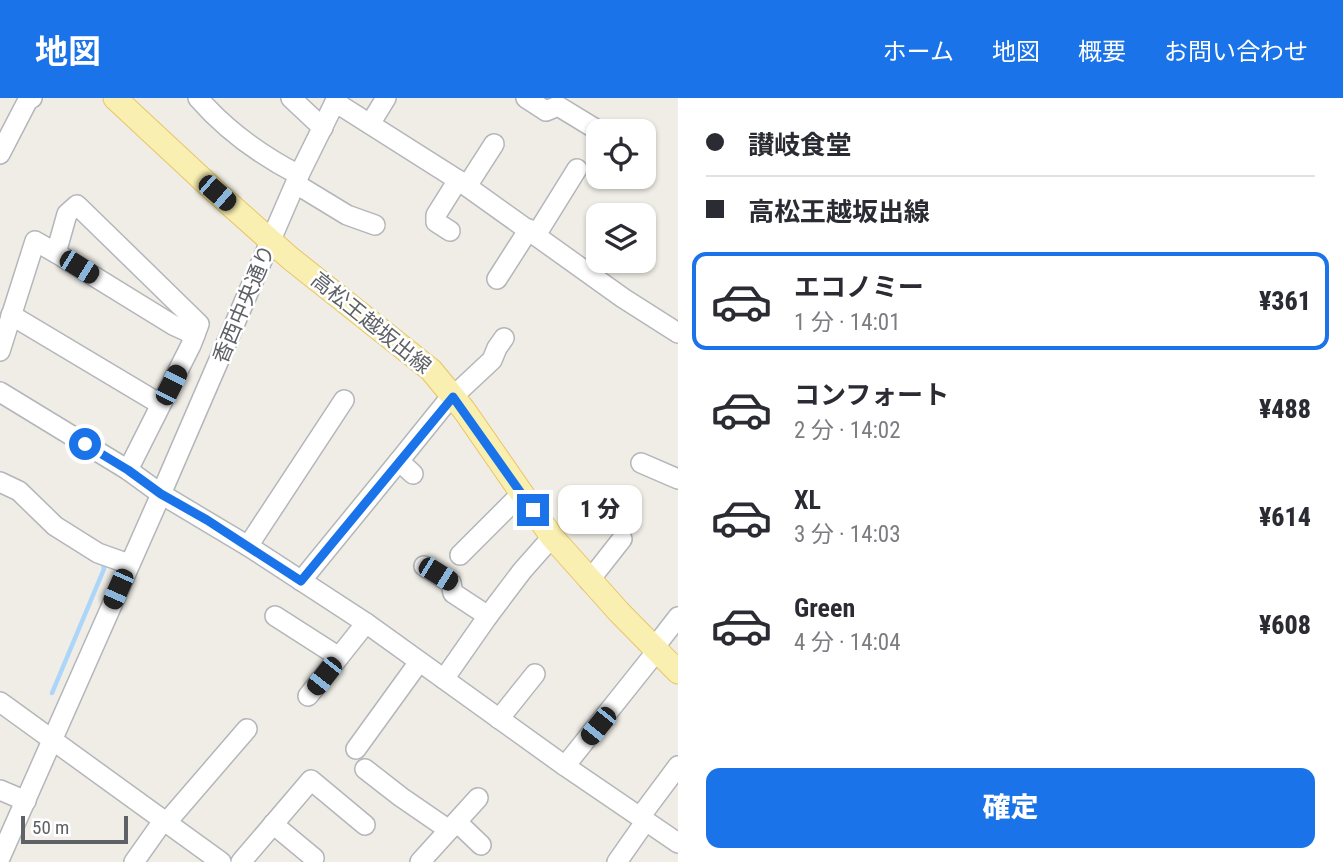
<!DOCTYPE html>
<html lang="ja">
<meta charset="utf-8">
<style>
:root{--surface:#fff;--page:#f7f7f7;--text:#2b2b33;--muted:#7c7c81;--line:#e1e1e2;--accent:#1a73e8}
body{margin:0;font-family:"Roboto Condensed","Noto Sans JP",sans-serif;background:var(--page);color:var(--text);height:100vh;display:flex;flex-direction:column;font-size:26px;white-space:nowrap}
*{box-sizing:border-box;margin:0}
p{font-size:23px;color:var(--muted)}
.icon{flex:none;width:38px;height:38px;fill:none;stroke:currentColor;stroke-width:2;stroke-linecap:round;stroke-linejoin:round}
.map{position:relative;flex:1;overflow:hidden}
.sheet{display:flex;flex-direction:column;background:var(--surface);width:665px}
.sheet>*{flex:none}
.hud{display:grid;align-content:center;height:154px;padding:0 28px;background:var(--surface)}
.tools{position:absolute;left:586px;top:21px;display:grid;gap:14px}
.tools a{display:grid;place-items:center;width:70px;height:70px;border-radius:14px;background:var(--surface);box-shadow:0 2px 5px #0004;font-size:35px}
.scale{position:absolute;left:21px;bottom:18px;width:107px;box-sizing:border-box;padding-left:7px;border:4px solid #5e6165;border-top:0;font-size:19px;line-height:24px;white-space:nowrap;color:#5e6165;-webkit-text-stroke:5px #fff;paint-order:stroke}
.end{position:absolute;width:32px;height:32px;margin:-16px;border:9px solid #1a73e8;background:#fff;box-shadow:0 0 0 4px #fff}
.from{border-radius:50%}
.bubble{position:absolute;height:49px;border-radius:14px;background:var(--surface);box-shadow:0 2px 5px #0004;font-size:23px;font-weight:800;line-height:49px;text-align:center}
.car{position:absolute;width:21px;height:42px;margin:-21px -10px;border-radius:9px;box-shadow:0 0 5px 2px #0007;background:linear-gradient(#222 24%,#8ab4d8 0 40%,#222 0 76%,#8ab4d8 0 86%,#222 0)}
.hud b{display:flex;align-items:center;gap:24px;height:66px;font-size:26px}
.hud b+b{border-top:2px solid var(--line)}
.hud i{width:18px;height:18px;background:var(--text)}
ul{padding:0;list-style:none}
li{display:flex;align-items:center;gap:21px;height:98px;margin:0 14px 10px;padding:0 14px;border:4px solid transparent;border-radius:14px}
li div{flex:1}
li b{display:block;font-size:26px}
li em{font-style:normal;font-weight:800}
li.selected{border-color:var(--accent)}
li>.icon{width:63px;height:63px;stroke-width:1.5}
.action{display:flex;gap:14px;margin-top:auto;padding:14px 28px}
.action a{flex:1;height:80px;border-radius:14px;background:var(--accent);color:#fff;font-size:28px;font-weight:800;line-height:80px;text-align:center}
header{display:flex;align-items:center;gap:42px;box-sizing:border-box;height:98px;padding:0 35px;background:var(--accent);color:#fff}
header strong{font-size:33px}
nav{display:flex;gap:38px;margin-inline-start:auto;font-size:24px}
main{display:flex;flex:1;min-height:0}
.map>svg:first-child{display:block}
</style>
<header>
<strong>地図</strong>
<nav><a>ホーム</a><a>地図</a><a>概要</a><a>お問い合わせ</a></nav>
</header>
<main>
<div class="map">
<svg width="678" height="764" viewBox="0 0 678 764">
<rect width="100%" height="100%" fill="#efede6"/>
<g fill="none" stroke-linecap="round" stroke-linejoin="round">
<polyline stroke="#acd6f9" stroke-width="4.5" points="52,595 104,471 103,463"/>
<g stroke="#b3b6ba" stroke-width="22">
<g id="minor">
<path d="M198,0C225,31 262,58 299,77"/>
<polyline points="291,0 323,30"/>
<polyline points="526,0 546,13 558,8 599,33"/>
<polyline points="335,4 458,82 623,200 678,235"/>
<polyline points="370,26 386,0"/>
<polyline points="0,56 28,2 32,0"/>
<polyline points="296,86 347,117 375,127"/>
<polyline points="467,88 494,46"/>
<polyline points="450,133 436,124 436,117 458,82"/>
<polyline points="536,137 577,71"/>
<polyline points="56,155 173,227 195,237"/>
<polyline points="497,181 529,131"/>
<polyline points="11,217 160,306"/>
<polyline points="0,253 35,143 56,155 67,116 77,107 199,226 191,247 128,372"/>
<polyline points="0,294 128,372 161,396 248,448 366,525 565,668 678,745"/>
<polyline points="399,363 445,306 492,262 497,250 504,240"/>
<polyline points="641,365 678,381"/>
<polyline points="0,384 19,393 55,428 98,455 129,466"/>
<polyline points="248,448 344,302"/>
<polyline points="460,457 522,395"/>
<polyline points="424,468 451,485 453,495 488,518 444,581"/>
<polyline points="301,483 399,363 413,376"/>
<polyline points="589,483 622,441"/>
<polyline points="275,518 339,559"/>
<polyline points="488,518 522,473 552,439"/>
<polyline points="654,550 678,519"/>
<polyline points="308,598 366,525"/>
<polyline points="0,604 221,764"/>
<polyline points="499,621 535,576"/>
<polyline points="356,651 419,564"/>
<polyline points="565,668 656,554"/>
<polyline points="365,671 401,699 449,732"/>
<polyline points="0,692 26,703"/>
<polyline points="640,719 678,668"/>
<polyline points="457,724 481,747"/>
<polyline points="166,725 247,631"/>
<polyline points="273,726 314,760"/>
<polyline points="0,760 158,403 299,77 337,0"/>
<polyline points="134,764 163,723"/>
<polyline points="241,764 311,682 365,727"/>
<polyline points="420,764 478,700"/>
<polyline points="617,764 645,724"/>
</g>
</g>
<g stroke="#e8c566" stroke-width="25">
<polyline id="major" points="115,0 217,95 290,160 431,272 464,312 552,439 619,514 678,574"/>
</g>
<use href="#minor" stroke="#fff" stroke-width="19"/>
<use href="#major" stroke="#f9efb1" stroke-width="23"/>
</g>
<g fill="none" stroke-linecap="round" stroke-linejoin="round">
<polyline stroke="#1a73e8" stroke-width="9" points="85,346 128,372 161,396 207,422 301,483 453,299 533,412"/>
</g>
<g text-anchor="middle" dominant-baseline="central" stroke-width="5" stroke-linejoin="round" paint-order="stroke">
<g font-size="21" fill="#5e6165" stroke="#fff">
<text transform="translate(244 206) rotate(-67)">香西中央通り</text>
<text transform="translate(371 225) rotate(39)">高松王越坂出線</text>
</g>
</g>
</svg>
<div class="tools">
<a><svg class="icon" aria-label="locate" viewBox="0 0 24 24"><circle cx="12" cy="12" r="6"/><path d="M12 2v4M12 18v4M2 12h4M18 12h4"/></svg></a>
<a><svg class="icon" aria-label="layers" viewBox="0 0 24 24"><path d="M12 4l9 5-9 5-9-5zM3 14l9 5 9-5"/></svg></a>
</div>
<div class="scale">50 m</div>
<i class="end from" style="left:85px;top:346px"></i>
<i class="end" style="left:533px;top:412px"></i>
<div class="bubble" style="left:558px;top:387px;width:84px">1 分</div>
<i class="car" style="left:217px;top:95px;rotate:131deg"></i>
<i class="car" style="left:79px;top:169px;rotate:122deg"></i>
<i class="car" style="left:171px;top:287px;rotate:27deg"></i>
<i class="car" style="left:438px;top:476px;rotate:122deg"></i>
<i class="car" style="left:118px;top:491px;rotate:204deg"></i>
<i class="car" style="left:324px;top:578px;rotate:218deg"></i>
<i class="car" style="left:598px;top:628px;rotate:219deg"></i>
</div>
<section class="sheet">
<div class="hud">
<b><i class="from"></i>讃岐食堂</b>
<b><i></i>高松王越坂出線</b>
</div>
<ul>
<li class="selected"><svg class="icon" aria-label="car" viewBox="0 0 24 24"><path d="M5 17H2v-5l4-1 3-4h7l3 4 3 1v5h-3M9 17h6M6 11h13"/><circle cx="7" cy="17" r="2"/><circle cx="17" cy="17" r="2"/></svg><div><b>エコノミー</b><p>1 分 · 14:01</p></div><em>¥361</em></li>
<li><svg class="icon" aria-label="car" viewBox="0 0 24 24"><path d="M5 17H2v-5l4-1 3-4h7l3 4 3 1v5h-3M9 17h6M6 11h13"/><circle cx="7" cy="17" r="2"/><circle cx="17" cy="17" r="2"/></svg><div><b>コンフォート</b><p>2 分 · 14:02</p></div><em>¥488</em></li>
<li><svg class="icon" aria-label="car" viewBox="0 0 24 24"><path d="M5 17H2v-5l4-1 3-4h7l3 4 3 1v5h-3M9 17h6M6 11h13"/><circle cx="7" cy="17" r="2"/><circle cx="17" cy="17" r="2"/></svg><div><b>XL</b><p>3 分 · 14:03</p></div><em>¥614</em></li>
<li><svg class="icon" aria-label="car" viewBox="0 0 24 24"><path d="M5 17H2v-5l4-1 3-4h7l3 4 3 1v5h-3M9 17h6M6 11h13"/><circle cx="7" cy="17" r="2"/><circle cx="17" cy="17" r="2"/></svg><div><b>Green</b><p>4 分 · 14:04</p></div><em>¥608</em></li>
</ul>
<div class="action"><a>確定</a></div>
</section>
</main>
